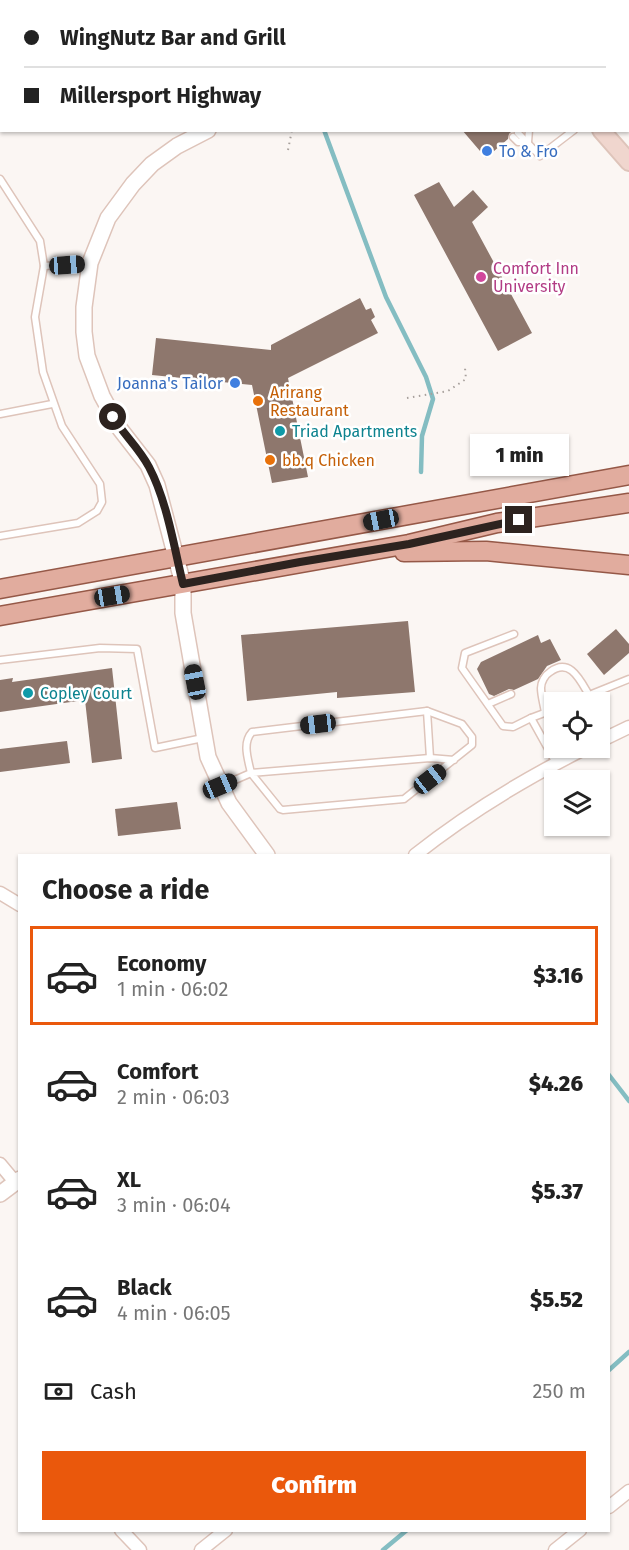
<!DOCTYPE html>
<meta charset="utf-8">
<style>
:root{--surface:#fff;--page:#f6f6f6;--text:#222;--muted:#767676;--line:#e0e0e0;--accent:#ea580c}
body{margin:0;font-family:"Fira Sans",sans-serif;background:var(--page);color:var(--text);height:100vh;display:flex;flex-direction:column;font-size:22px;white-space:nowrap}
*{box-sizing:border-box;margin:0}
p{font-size:20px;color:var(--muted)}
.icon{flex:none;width:33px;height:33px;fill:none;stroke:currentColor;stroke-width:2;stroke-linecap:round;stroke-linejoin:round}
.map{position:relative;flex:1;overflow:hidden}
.sheet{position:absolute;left:18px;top:854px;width:592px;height:678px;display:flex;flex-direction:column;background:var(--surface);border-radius:0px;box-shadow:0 2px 4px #0004}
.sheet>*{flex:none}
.banner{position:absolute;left:0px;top:0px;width:630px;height:132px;box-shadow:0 2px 4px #0004;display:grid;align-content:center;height:132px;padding:0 24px;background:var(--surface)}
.tools{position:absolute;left:544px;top:692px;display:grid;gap:12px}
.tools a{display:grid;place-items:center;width:66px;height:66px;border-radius:0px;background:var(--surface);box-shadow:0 2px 4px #0004;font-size:30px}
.end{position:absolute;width:27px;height:27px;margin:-14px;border:8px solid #2d231f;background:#fff;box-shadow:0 0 0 3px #fff}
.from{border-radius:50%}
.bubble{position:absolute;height:42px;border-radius:0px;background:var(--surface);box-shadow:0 2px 4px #0004;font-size:20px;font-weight:800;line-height:42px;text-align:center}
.car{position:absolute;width:18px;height:36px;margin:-18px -9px;border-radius:8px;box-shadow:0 0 4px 2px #0007;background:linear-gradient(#222 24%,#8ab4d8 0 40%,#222 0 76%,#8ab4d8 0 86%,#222 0)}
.banner b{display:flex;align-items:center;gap:21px;height:57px;font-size:22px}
.banner b+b{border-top:2px solid var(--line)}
.banner i{width:15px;height:15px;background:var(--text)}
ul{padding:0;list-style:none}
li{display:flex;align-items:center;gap:18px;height:99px;margin:0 12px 9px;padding:0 12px;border:3px solid transparent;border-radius:0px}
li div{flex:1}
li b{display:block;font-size:22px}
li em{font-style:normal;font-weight:800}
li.on{border-color:var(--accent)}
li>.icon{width:54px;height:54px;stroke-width:1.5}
h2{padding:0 24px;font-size:27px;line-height:72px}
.pay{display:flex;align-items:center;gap:15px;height:66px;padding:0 24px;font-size:22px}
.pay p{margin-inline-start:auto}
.primary-button{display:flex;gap:12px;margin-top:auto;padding:12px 24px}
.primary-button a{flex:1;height:69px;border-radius:0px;background:var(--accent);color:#fff;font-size:24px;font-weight:800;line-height:69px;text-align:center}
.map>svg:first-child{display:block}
</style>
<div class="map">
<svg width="629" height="1550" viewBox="0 0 629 1550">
<rect width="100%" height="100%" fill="#fbf6f3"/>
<polygon fill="#ffeae1" points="534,0 629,0 629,106 628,2"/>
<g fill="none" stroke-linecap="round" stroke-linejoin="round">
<g stroke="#84bdc2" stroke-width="4.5">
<polyline points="264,0 264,2"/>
<polyline points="324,130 386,297 426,377 433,399 422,436 421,472"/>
<polyline points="609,1075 629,1101"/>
<polyline points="609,1370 629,1352"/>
<polyline points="383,1550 407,1530"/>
</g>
</g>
<g fill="#8e776d">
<polygon points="462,130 513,130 509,134 508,139 486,158"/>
<polygon points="439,182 454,207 473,190 488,207 472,222 532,333 498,351 414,195"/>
<polygon points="360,298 366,310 371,308 375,317 371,320 378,333 288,378 308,477 272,483 252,385 152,375 156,338 271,350 271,345"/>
<polygon points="408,621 415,692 337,698 337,692 247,701 241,635"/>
<polygon points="616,629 629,644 629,653 604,675 587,654"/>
<polygon points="538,635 541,643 550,639 561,660 547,666 538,679 514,690 509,689 494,696 489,694 477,669 481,662"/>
<polygon points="112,668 122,759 92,763 85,700 0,712 0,680 13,678 12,682"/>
<polygon points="67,741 70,763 0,772 0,749"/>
<polygon points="177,802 181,829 118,836 115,809"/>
</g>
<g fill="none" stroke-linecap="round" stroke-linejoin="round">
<g stroke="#dec4ba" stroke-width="9">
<g id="service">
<polyline points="518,133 540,156 574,130"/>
<polyline points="513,137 518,142 528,142 529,130"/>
<polyline points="0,179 40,241 44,266 35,317 43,372 62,426 100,484 102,502 97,511 78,523 0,536"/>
<polyline points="44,266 88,263"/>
<polyline points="0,414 52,404"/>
<polyline points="514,634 465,653 462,668 503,726 513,727 531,718 556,763"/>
<polyline points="0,660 100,648 137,649 155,748 203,738"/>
<polyline points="572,702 629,679"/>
<polyline points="488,704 511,694"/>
<polyline points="427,711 430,758"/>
<path d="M545,713C544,705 541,696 541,688C541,682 545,675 550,672C570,657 580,680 589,695"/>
<polyline points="531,718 555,709"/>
<path d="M221,786L251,773L280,809L283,810L404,799L472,745V737L462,724L427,711L252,732C242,743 248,759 251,773L430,758L454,760"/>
</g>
</g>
<g stroke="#dec4ba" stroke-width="15">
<g id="minor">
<polyline points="600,741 629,727"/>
<path d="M415,855C469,812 526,778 588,747"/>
<polyline points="0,893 20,905"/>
<polyline points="0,1164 15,1182"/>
<polyline points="609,1507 629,1491"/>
<polyline points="121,1530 140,1550"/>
<polyline points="201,1550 226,1530"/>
<polyline points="555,1550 580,1530"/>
</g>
</g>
<g stroke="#dec4ba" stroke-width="18">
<g id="tertiary">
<polyline points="403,2 405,0"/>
<polyline points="208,130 177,146 152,164 133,184 108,218 90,263 84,307 84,332 87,356 102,396 120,429 148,465 157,485 183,584 183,613 208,757 229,803 267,855"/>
<polyline points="0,1194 20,1179"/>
</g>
</g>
<g stroke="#dec4ba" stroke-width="20">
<g id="secondary">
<polyline points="485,0 486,2"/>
<polyline points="601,130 629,162"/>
</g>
</g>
<g stroke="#955847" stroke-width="21">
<g id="primary">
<polyline points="404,552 486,551 629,565"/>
<polyline points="0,589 629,475"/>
<polyline points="0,616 409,544 497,523 629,503"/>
</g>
</g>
<g stroke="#a7a09c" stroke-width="2" stroke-dasharray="1.5 4.5" stroke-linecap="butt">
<polyline points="288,150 292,130"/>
<polyline points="407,398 448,391 466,379 465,368"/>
</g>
<use href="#service" stroke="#fff" stroke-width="6"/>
<use href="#minor" stroke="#fff" stroke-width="12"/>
<use href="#tertiary" stroke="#fff" stroke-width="15"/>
<use href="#secondary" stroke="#f0d6ce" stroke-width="16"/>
<use href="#primary" stroke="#e1ac9e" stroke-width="18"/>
</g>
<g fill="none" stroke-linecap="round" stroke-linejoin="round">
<path stroke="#2d231f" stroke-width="8" d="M113,417C124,435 139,448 149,467C167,501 174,547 183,584L300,562L409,544L519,520"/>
</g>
<g fill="#3f7fe0" stroke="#fff" stroke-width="2">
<circle cx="487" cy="151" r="6"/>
<circle cx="235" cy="383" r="6"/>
</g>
<circle fill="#d1479c" stroke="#fff" stroke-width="2" cx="481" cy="277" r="6"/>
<g fill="#e8710a" stroke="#fff" stroke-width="2">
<circle cx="258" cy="401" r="6"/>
<circle cx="270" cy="460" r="6"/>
</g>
<g fill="#0f9aa8" stroke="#fff" stroke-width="2">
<circle cx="280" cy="431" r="6"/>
<circle cx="28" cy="693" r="6"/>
</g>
<g text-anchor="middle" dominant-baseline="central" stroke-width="5" stroke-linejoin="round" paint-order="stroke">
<g font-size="16" fill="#366cbe" stroke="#fff" text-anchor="start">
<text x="499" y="151">To &amp; Fro</text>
<text x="223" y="383" text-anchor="end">Joanna's Tailor</text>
</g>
<g font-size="16" fill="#b23c85" stroke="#fff" text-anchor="start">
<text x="493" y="268">Comfort Inn<tspan x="493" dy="18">University</tspan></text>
</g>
<g font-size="16" fill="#c56008" stroke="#fff" text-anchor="start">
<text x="270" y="392">Arirang<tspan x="270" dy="18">Restaurant</tspan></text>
<text x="282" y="460">bb.q Chicken</text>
</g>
<g font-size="16" fill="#0d838f" stroke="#fff" text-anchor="start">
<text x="292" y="431">Triad Apartments</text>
<text x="40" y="693">Copley Court</text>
</g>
</g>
</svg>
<div class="tools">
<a><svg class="icon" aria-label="locate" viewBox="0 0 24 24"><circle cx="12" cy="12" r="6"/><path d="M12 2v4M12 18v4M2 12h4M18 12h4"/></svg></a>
<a><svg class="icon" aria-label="layers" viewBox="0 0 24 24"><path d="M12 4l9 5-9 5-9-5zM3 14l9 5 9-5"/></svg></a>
</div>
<i class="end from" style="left:113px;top:417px"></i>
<i class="end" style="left:519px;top:520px"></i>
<div class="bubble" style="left:470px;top:434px;width:99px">1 min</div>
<i class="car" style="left:67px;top:265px;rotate:86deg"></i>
<i class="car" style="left:381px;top:520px;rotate:259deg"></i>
<i class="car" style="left:112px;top:596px;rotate:80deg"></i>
<i class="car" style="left:195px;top:682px;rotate:349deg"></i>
<i class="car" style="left:318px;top:724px;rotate:263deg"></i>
<i class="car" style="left:430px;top:779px;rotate:52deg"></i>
<i class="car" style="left:220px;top:786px;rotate:67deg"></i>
<div class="banner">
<b><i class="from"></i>WingNutz Bar and Grill</b>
<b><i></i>Millersport Highway</b>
</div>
<section class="sheet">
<h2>Choose a ride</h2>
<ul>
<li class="on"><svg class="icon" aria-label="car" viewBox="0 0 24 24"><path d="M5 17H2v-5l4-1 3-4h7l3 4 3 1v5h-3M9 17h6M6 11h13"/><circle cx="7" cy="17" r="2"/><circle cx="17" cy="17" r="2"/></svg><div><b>Economy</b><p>1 min · 06:02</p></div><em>$3.16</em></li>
<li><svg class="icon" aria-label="car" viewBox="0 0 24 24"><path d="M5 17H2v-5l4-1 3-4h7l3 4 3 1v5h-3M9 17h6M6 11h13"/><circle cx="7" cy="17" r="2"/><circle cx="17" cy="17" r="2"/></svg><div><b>Comfort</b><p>2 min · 06:03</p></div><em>$4.26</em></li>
<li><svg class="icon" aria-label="car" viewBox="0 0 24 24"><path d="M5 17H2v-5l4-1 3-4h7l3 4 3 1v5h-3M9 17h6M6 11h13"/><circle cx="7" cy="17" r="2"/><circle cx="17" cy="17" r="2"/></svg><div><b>XL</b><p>3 min · 06:04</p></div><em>$5.37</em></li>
<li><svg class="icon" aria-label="car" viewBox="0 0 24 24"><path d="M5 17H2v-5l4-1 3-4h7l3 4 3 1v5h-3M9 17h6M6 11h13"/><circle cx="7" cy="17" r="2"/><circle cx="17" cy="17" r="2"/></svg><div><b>Black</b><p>4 min · 06:05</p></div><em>$5.52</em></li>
</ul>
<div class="pay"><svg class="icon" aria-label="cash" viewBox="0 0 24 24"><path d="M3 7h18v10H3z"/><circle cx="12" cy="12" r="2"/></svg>Cash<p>250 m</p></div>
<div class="primary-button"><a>Confirm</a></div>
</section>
</div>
